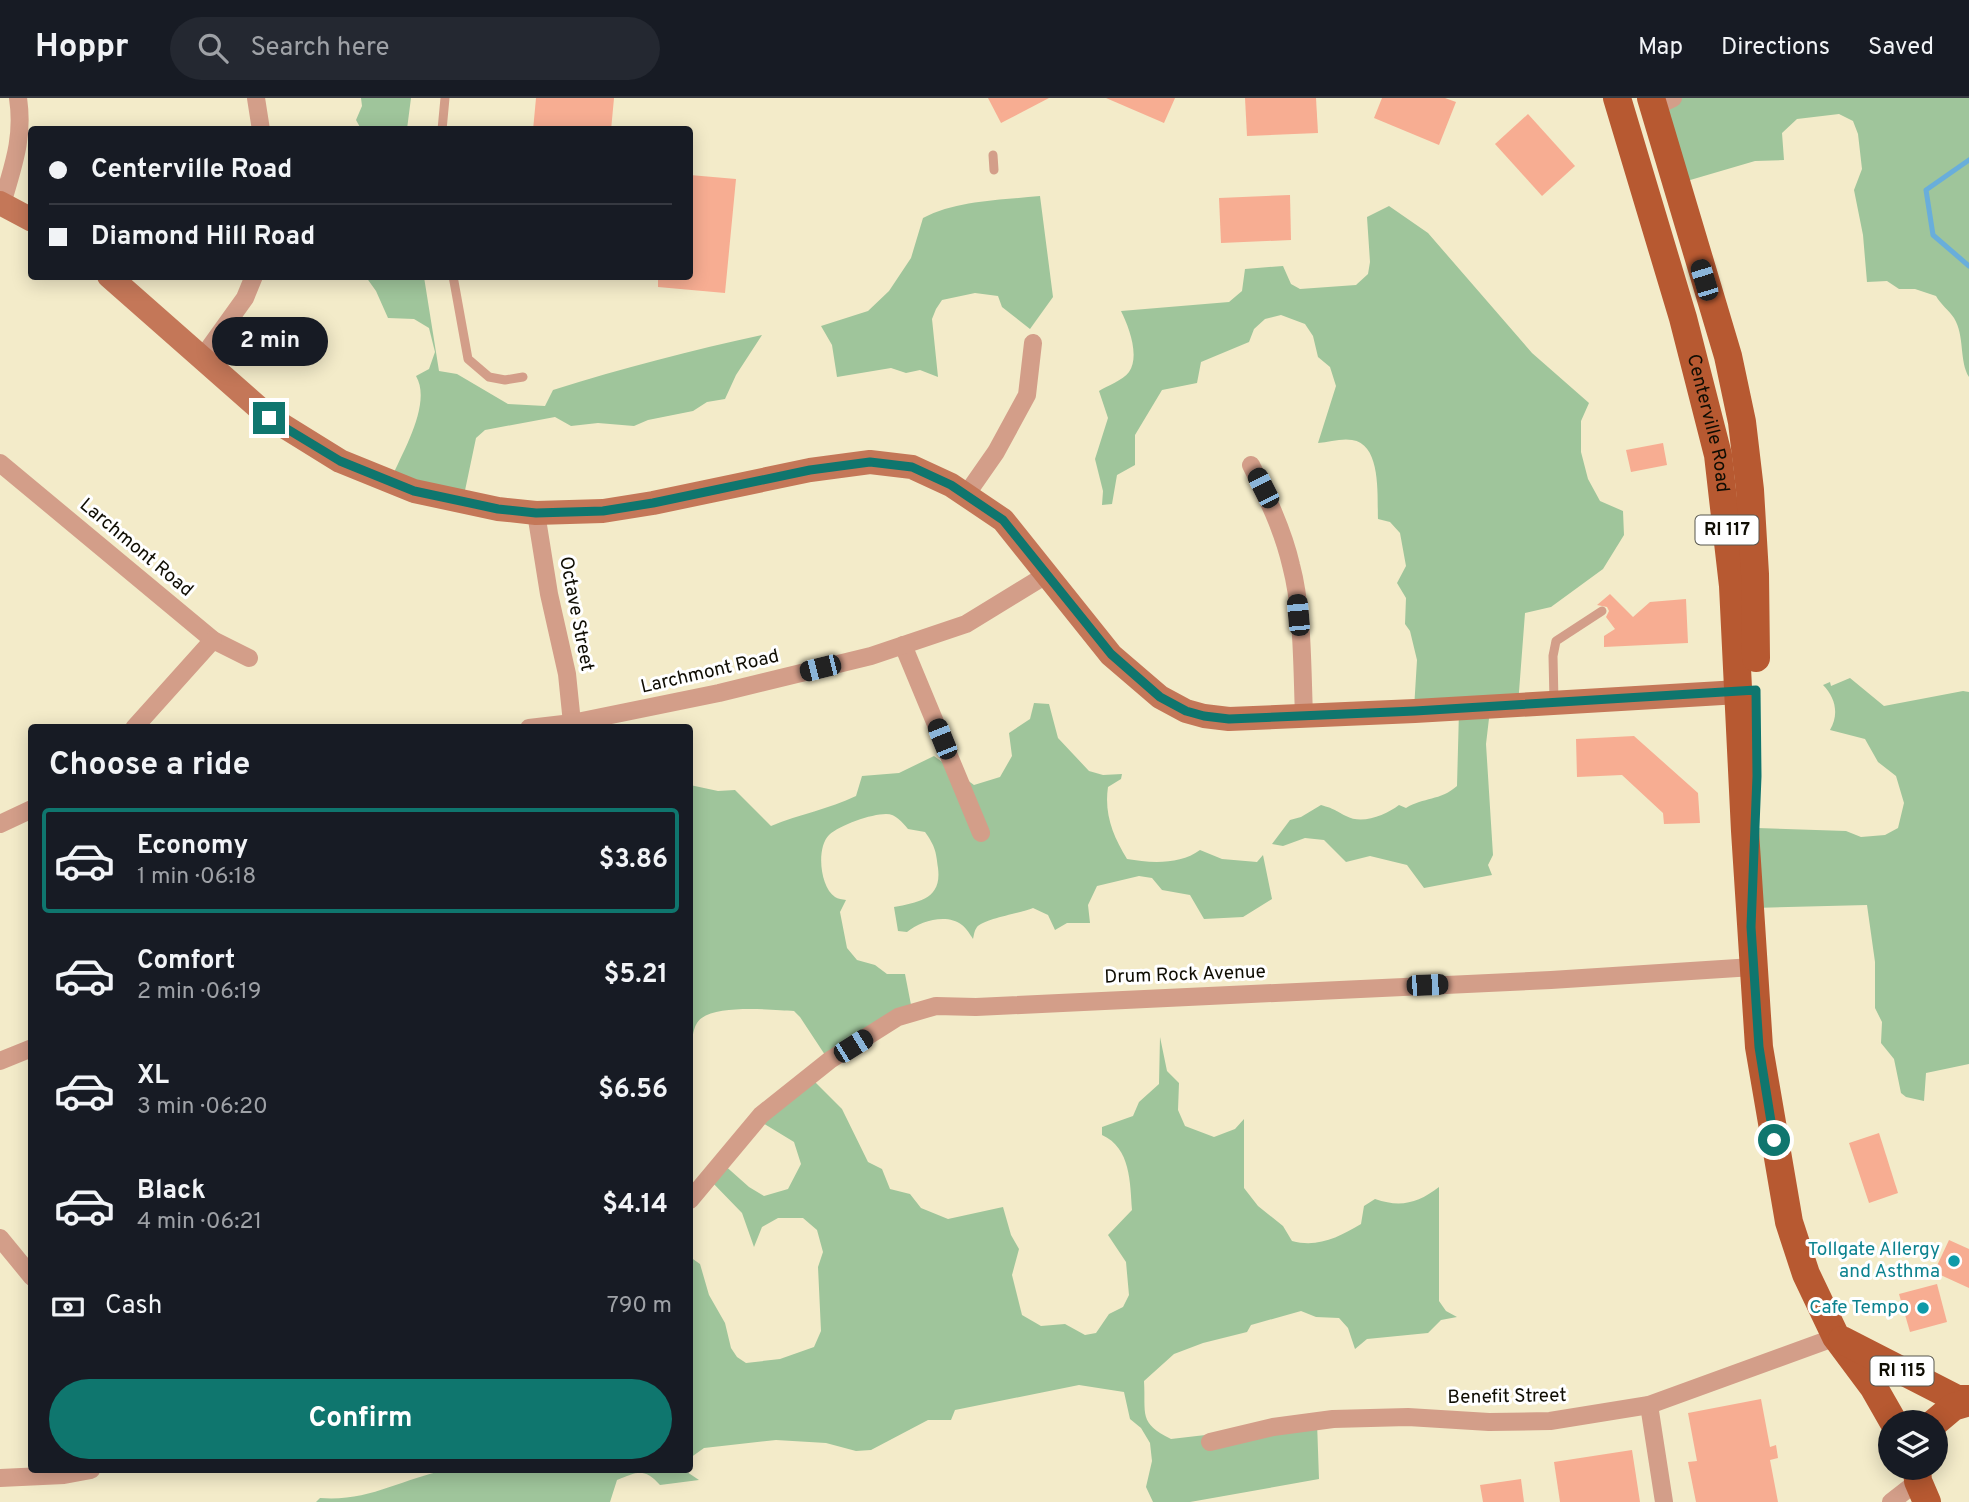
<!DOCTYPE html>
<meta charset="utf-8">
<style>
:root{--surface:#171b24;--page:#242831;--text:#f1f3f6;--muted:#9ea1a6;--line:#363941;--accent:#0f766e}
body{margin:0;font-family:Overpass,sans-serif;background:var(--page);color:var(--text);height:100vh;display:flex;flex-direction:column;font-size:26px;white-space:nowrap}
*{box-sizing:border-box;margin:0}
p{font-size:23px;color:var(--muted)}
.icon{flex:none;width:38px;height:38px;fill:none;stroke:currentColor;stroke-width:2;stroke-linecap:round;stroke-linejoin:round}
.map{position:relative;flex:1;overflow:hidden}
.panel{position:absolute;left:28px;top:626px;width:665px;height:749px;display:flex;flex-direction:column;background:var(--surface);border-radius:7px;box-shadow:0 4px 18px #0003}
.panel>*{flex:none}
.hud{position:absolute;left:28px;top:28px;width:665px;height:154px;border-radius:7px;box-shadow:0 4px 18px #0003;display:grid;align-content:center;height:154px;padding:0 21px;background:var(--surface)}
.tools{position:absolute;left:1878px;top:1312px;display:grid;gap:14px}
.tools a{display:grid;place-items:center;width:70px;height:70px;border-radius:50%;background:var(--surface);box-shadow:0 4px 18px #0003;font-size:35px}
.end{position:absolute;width:32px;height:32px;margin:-16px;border:9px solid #0f766e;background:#fff;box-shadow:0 0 0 4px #fff}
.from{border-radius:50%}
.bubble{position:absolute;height:49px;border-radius:24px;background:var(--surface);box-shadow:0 4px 18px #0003;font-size:23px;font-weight:700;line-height:49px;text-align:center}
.car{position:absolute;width:21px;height:42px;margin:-21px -10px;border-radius:9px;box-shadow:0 0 5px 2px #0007;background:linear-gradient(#222 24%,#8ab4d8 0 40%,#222 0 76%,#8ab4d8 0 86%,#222 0)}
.hud b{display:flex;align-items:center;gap:24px;height:66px;font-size:26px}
.hud b+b{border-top:2px solid var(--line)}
.hud i{width:18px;height:18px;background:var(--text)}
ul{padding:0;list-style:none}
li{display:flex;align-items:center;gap:21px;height:105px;margin:0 14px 10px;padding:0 7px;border:4px solid transparent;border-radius:7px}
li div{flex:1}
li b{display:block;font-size:26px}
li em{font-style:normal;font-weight:700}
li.current{border-color:var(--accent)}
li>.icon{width:63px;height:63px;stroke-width:1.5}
h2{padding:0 21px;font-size:32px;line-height:84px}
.pay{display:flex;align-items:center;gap:18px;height:77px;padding:0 21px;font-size:26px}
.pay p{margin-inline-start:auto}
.cta{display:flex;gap:14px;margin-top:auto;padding:14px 21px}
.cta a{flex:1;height:80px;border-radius:42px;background:var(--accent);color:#fff;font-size:28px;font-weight:700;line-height:80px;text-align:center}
header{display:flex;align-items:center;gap:42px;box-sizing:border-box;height:98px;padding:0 35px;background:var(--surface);border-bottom:2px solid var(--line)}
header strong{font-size:33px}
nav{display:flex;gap:38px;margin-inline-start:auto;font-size:24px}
.search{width:490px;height:63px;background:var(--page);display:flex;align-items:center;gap:18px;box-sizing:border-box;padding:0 24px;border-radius:38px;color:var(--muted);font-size:26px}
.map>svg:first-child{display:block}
</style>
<header>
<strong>Hoppr</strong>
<div class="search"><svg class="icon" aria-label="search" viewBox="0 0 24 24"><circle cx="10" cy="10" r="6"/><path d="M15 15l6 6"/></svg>Search here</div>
<nav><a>Map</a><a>Directions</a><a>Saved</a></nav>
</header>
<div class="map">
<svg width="1969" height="1404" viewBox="0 0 1969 1404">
<rect width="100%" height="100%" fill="#f3ebc9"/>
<g fill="#9fc59b">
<polygon points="361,0 411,0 407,31 361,31 356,22 362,8"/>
<path d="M1675,0H1969V279C1959,263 1965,238 1954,220C1949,212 1941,207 1936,198L1915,191H1899L1887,183L1867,184L1863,137L1854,92L1862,71L1858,36L1853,23L1839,16L1797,21L1782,35L1784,62L1755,63L1680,85L1658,7Z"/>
<path d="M1040,98L1053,199L1030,231L1002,209L998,198L975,195L942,202L936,211L932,221L938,279L920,272L906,275L891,270L837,279L832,247L821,228L868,213L889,193L911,160L923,120C957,102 1002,102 1040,98Z"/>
<path d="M1389,108L1428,135L1532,255L1589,305L1581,323V354L1588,381L1600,403L1623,413L1624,437L1603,471L1551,509L1525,515L1518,607L1490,612L1486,646L1493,757L1488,767L1492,777L1424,790L1407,767L1370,758L1346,764L1324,742L1305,740L1283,748L1272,746L1290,722L1301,719L1321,707C1335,711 1334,712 1346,718C1362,727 1386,717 1399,707L1406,710C1424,699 1440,703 1457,688L1459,613L1414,611L1417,562L1410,533L1405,526L1406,500L1397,485L1406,468L1400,435L1390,424L1378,421C1377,399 1382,346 1352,342C1342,340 1329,344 1318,345L1336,288L1330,269L1318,259L1313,238L1305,226L1281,217L1265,221L1254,231L1249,244L1201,264L1197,285L1162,292L1135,337V367L1117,377L1112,406L1102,407L1103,393L1095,361L1108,320L1099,293C1107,288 1123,282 1129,274C1140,258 1129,229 1121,213L1229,204L1242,193L1245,171L1283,168L1291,186L1300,191L1356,187L1368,176L1370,164L1367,119Z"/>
<path d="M366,179H424L439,273L457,276L508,306L545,308L553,292C622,270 693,252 762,237L736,277L725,301L707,304L693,313L648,322L634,328L598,325L571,328L555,319L485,332L476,340L463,402L392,379C403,353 432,305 416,278L429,271L435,254L429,230L414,221L388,220L376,193Z"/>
<path d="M1850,580L1884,608L1963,593L1969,594V966L1926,975L1924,1003L1906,999L1901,995L1894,961L1881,945L1882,924L1875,910V864L1867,807L1753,810L1757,730L1846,733L1861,739L1885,737L1898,730L1904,705L1896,678L1878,664L1865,641L1830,632C1839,617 1836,600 1823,587L1830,584L1831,588Z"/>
<path d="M1034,605L1049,606L1058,640L1089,673L1103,677L1122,676L1121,681L1108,689C1104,716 1113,738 1127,761C1150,765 1180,767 1200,752L1222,761L1257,764L1263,757L1272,801L1243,819L1204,821L1190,797L1162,792L1152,780L1139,778L1097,788L1088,807L1090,825H1067L1055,832L1048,817L1033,810C1021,815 983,821 977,829C974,833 974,837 973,841C970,836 966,830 962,827C947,815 920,823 907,834L898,833L894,809C919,804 942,801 938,770C936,753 935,748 925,734L908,731C902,724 896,716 886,716C871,716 840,727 829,737C816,750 820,789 835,799C838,801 842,801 846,802L840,814L847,850L857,862L875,867L887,876H905L912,912L829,963L800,919L794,913C772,912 709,905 697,925C692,933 693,943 690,950V687L718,693L735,692L771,728C800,716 829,711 856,698L862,678L899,675L934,658L974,687L1000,679L1012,658L1009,635L1030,621Z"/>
<path d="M1160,939L1167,973L1179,985L1178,1012L1185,1028L1214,1039L1235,1031L1244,1021V1090L1258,1108L1283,1128L1292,1143C1318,1150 1339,1139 1361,1126L1364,1108L1375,1101C1401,1110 1418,1105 1439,1089V1203L1446,1213L1457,1219L1441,1222L1428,1235L1367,1241L1355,1251L1348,1230L1339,1220L1316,1219L1301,1213L1251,1227L1247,1234L1203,1245L1174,1256L1144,1283C1146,1316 1138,1325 1171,1341L1317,1324L1319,1381L1190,1404H1153L1146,1389L1152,1363L1150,1345L1141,1330L1130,1321L1124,1294L1079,1287L955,1312L951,1322H928L871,1352L856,1353L826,1345L776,1342L704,1350L690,1360V1159L700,1166L709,1197L725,1225L731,1250L737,1259L746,1265L780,1261L814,1249L821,1233L818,1169L823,1154L817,1132L803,1120H778L762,1129L754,1149L742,1115L709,1081L722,1065L749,1089L764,1098L788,1091L801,1066L794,1044L758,1022L811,980L842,1011L868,1064L882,1071L890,1091L910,1096L921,1110L948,1121L1003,1109L1011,1137L1019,1151L1012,1177L1022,1217L1041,1228L1065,1226L1085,1237L1096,1235L1109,1216L1123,1209L1129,1197L1126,1164L1108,1137L1132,1112C1130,1085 1131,1050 1102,1037V1029L1133,1018L1139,1004L1159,986Z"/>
<path d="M447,1372H684L699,1382L660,1387C644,1369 637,1374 617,1382L610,1404H316L320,1400C369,1404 400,1381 447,1372Z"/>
</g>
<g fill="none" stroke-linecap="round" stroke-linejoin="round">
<polyline stroke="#69aedb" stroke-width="5" points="1969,62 1926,92 1933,137 1969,168"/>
</g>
<g fill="#f7ad92">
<polygon points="536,0 614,0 611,32 533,32"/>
<polygon points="988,0 1049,0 1001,25"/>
<polygon points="1106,0 1175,0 1164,25"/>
<polygon points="1245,0 1316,0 1318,35 1247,38"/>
<polygon points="1382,0 1445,0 1456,4 1439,47 1374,20"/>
<polygon points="1528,16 1575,68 1542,98 1495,46"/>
<polygon points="690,77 736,81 725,195 658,189 658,178 690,178"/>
<polygon points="1290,97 1291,142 1221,145 1219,100"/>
<polygon points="1663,345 1667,367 1631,374 1626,352"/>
<polygon points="1610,496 1633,519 1650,504 1686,501 1688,545 1604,549 1604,538 1615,531 1606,519 1609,513 1607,509 1597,507"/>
<polygon points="1634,638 1698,695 1700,725 1664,726 1663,715 1622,677 1577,679 1576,641"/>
<polygon points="1879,1035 1898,1095 1869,1105 1849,1045"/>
<polygon points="1949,1142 1969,1151 1969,1190 1934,1174"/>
<polygon points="1937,1186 1947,1224 1910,1234 1899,1196"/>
<polygon points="1761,1301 1770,1349 1776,1347 1778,1360 1770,1362 1778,1404 1696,1404 1688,1364 1697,1363 1688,1315"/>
<polygon points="1632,1352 1640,1404 1560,1404 1554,1364"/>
<polygon points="1521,1381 1524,1404 1483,1404 1480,1387"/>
</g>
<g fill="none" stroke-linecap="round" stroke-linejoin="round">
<g stroke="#d39e89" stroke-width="9">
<polyline points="442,32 445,0"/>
<polyline points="993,57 994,72"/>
<polyline points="453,178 468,261 489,279 505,282 523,279"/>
<polyline points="1554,603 1553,558 1556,543 1602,513"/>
</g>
<g stroke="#d39e89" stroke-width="18">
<polyline points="256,0 261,32"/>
<polyline points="1654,9 1673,0"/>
<path d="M2,106C13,68 24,40 18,0"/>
<polyline points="202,260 245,200 254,178"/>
<polyline points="0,365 213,542 249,560"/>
<path d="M1251,367C1267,399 1283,432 1291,467C1303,512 1302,570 1304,617"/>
<polyline points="966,397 996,354 1027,297 1033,245"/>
<polyline points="536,415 549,496 567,576 572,625"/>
<polyline points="903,547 981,735"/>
<polyline points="134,630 213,542"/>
<polyline points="529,630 572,625 719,595 871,558 966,526 1046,477"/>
<polyline points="0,726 32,711"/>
<polyline points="0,963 32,950"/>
<polyline points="690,1102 761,1017 830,962 898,919 936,908 976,909 1551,882 1753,869"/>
<polyline points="0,1140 32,1179"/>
<polyline points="1649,1307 1664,1404"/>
<polyline points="1210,1344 1273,1329 1333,1321 1408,1319 1489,1324 1550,1323 1649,1307 1836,1239"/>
<polyline points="0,1380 64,1377 91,1372"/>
<polyline points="1891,1404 1918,1383"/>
</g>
<g stroke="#c47758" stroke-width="24">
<polyline points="0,105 32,122"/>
<polyline points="109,178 269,319 340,363 414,393 498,411 536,415 603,413 653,405 810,372 870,364 912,369 951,387 1003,422 1111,557 1160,599 1186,613 1204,618 1229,621 1415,613 1739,594"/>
</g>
<g stroke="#b75931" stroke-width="28">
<path id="s1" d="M1617,0L1683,220L1718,357L1733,488L1745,733L1759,949L1789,1124L1806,1176L1836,1239L1874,1290L1894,1325"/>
<polyline points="1651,0 1728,258 1742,324 1750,392 1755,476 1756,560"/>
<polyline points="1842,1242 1957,1301 1969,1301"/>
<polyline points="1934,1325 1953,1309 1969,1304"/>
<polyline points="1917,1370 1918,1383 1927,1404"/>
</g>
</g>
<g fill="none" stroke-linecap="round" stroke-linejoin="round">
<polyline stroke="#0f766e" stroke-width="9" points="269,320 340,363 414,393 498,411 536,415 603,413 653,405 810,372 870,364 912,369 951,387 1003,422 1111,556 1160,599 1186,613 1204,618 1229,621 1415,613 1756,592 1757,678 1751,829 1759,949 1774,1042"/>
</g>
<g fill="#0f9aa8" stroke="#fff" stroke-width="2.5">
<circle cx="1954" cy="1163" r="7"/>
<circle cx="1923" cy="1210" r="7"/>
</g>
<g text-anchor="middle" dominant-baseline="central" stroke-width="6" stroke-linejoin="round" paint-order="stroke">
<g fill="#fff" stroke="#57564f" stroke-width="2">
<rect x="1695.5" y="417.5" width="63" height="29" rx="5"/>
<rect x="1870.5" y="1258.5" width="63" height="29" rx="5"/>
</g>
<g font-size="18" font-weight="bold" fill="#0f0d03">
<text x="1727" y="432">RI 117</text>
<text x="1902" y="1273">RI 115</text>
</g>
<g font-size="19" fill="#0f0d03" stroke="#fff">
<text stroke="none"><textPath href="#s1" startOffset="338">Centerville Road</textPath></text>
<text transform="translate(136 450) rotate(40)">Larchmont Road</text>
<text transform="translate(576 516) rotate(79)">Octave Street</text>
<text transform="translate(710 574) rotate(-13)">Larchmont Road</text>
<text transform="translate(1185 877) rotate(-2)">Drum Rock Avenue</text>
<text transform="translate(1507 1299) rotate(-1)">Benefit Street</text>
</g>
<g font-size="19" fill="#0d838f" stroke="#fff" text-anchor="end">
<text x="1940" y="1152">Tollgate Allergy<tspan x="1940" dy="22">and Asthma</tspan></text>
<text x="1909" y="1210">Cafe Tempo</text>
</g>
</g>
</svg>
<div class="tools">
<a><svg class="icon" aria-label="layers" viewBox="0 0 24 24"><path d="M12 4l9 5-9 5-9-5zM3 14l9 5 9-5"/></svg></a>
</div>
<i class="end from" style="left:1774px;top:1042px"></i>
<i class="end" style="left:269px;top:320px"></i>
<div class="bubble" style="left:212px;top:219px;width:116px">2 min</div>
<i class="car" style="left:1704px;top:182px;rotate:343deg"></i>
<i class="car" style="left:1263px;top:390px;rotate:333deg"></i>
<i class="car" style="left:1298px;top:517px;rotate:355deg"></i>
<i class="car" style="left:820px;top:570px;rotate:256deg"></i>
<i class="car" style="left:942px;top:641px;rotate:338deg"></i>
<i class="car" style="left:1427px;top:887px;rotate:88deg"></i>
<i class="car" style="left:853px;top:948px;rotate:58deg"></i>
<div class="hud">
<b><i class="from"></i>Centerville Road</b>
<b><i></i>Diamond Hill Road</b>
</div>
<section class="panel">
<h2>Choose a ride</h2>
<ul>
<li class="current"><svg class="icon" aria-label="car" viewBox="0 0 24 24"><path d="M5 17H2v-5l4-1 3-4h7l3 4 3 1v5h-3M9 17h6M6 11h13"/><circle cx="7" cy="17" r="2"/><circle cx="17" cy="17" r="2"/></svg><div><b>Economy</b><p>1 min · 06:18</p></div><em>$3.86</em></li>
<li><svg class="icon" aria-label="car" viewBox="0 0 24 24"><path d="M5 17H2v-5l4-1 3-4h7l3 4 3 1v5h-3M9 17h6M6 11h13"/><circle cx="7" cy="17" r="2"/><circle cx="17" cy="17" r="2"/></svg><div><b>Comfort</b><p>2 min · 06:19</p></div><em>$5.21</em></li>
<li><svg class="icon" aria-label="car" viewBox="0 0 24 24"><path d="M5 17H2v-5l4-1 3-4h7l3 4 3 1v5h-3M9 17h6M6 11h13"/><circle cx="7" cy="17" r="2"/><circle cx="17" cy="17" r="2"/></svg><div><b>XL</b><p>3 min · 06:20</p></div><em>$6.56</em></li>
<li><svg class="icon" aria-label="car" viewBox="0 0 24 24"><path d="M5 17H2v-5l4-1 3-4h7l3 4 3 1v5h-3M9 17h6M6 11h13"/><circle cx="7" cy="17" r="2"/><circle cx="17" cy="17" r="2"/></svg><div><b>Black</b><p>4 min · 06:21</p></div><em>$4.14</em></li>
</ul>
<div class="pay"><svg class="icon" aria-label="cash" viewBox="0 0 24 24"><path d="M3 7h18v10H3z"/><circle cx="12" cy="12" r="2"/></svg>Cash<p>790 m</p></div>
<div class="cta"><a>Confirm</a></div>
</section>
</div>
